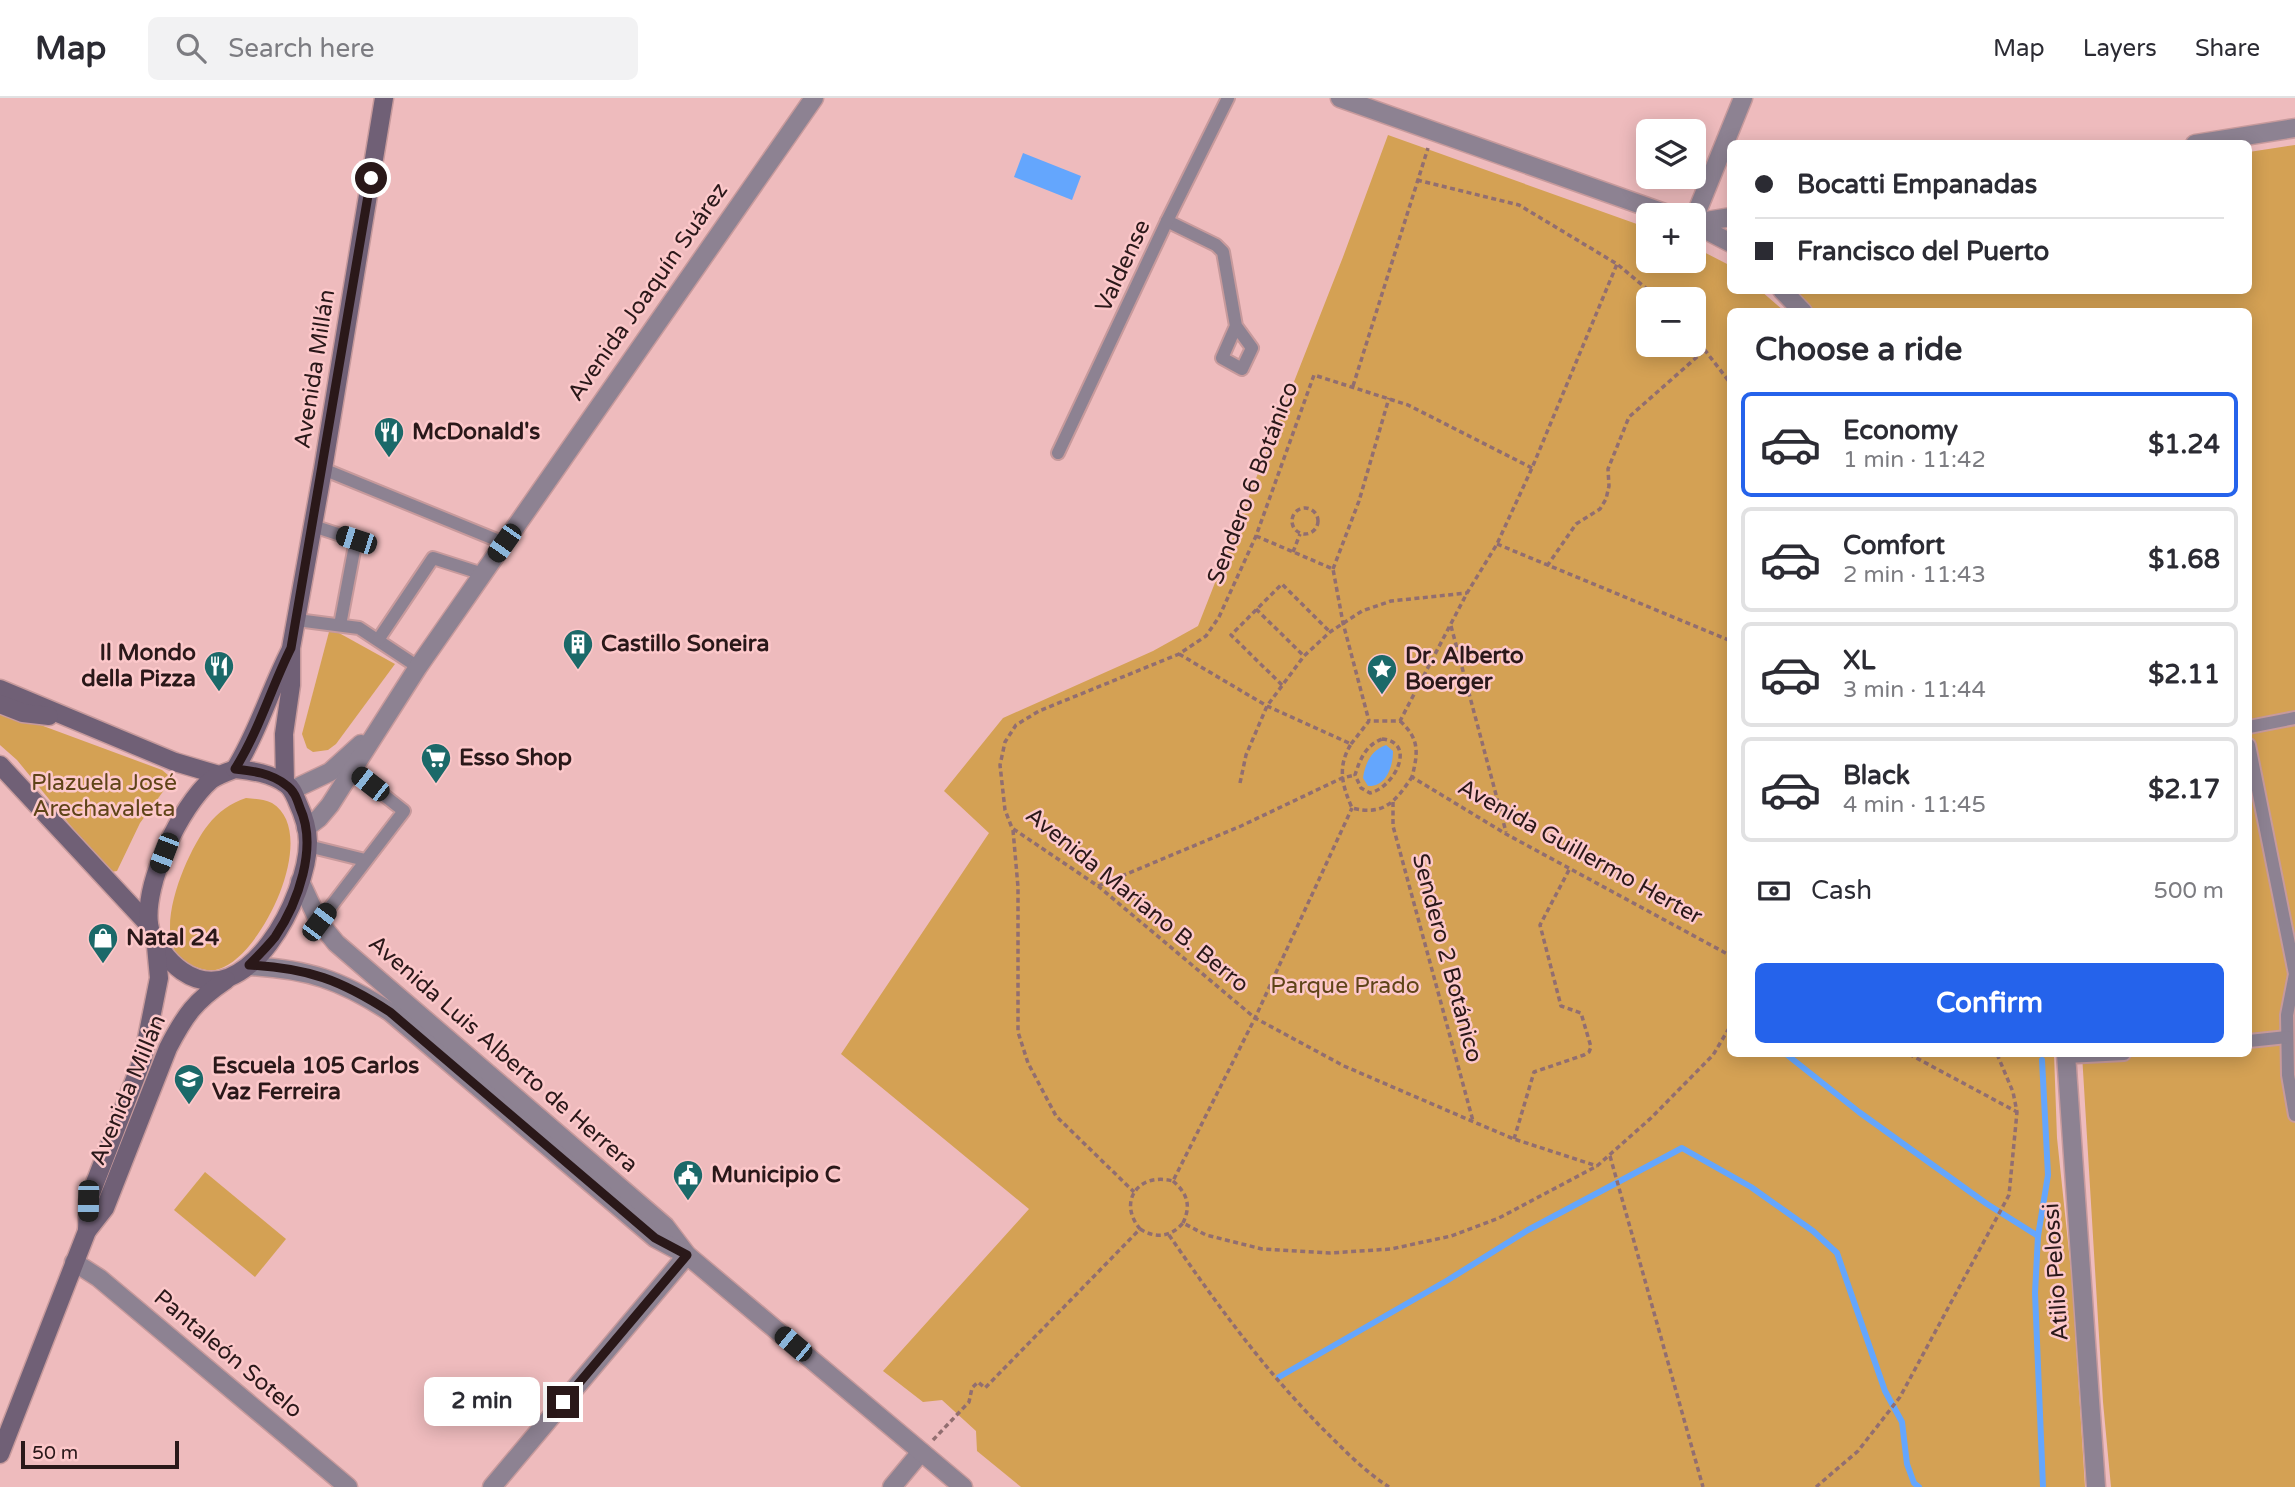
<!DOCTYPE html>
<meta charset="utf-8">
<style>
:root{--surface:#fff;--page:#f2f2f3;--text:#2b2b33;--muted:#7c7c81;--line:#e1e1e2;--accent:#2563eb}
body{margin:0;font-family:"Varela Round",sans-serif;background:var(--page);color:var(--text);height:100vh;display:flex;flex-direction:column;font-size:26px;white-space:nowrap}
*{box-sizing:border-box;margin:0}
p{font-size:23px;color:var(--muted)}
.icon{flex:none;width:38px;height:38px;fill:none;stroke:currentColor;stroke-width:2;stroke-linecap:round;stroke-linejoin:round}
.map{position:relative;flex:1;overflow:hidden}
.side{position:absolute;left:1727px;top:210px;width:525px;height:749px;display:flex;flex-direction:column;background:var(--surface);border-radius:10px;box-shadow:0 4px 18px #0003}
.side>*{flex:none}
.top-card{position:absolute;left:1727px;top:42px;width:525px;height:154px;border-radius:10px;box-shadow:0 4px 18px #0003;display:grid;align-content:center;height:154px;padding:0 28px;background:var(--surface)}
.fabs{position:absolute;left:1636px;top:21px;display:grid;gap:14px}
.fabs a{display:grid;place-items:center;width:70px;height:70px;border-radius:10px;background:var(--surface);box-shadow:0 4px 18px #0003;font-size:35px}
.scale{position:absolute;left:21px;bottom:18px;width:158px;box-sizing:border-box;padding-left:7px;border:4px solid #2a1819;border-top:0;font-size:19px;line-height:24px;white-space:nowrap;color:#2a1819;-webkit-text-stroke:5px #fcc8ca;paint-order:stroke}
.end{position:absolute;width:32px;height:32px;margin:-16px;border:9px solid #2a1819;background:#fff;box-shadow:0 0 0 4px #fff}
.from{border-radius:50%}
.bubble{position:absolute;height:49px;border-radius:10px;background:var(--surface);box-shadow:0 4px 18px #0003;font-size:23px;font-weight:800;line-height:49px;text-align:center}
.car{position:absolute;width:21px;height:42px;margin:-21px -10px;border-radius:9px;box-shadow:0 0 5px 2px #0007;background:linear-gradient(#222 24%,#8ab4d8 0 40%,#222 0 76%,#8ab4d8 0 86%,#222 0)}
.top-card b{display:flex;align-items:center;gap:24px;height:66px;font-size:26px}
.top-card b+b{border-top:2px solid var(--line)}
.top-card i{width:18px;height:18px;background:var(--text)}
ul{padding:0;list-style:none}
li{display:flex;align-items:center;gap:21px;height:105px;margin:0 14px 10px;padding:0 14px;border:4px solid var(--line);border-radius:10px}
li div{flex:1}
li b{display:block;font-size:26px}
li em{font-style:normal;font-weight:800}
li.active{border-color:var(--accent)}
li>.icon{width:63px;height:63px;stroke-width:1.5}
h2{padding:0 28px;font-size:32px;line-height:84px}
.pay{display:flex;align-items:center;gap:18px;height:77px;padding:0 28px;font-size:26px}
.pay p{margin-inline-start:auto}
.primary-button{display:flex;gap:14px;margin-top:auto;padding:14px 28px}
.primary-button a{flex:1;height:80px;border-radius:10px;background:var(--accent);color:#fff;font-size:28px;font-weight:800;line-height:80px;text-align:center}
header{display:flex;align-items:center;gap:42px;box-sizing:border-box;height:98px;padding:0 35px;background:var(--surface);border-bottom:2px solid var(--line)}
header strong{font-size:33px}
nav{display:flex;gap:38px;margin-inline-start:auto;font-size:24px}
.search{width:490px;height:63px;background:var(--page);display:flex;align-items:center;gap:18px;box-sizing:border-box;padding:0 24px;border-radius:10px;color:var(--muted);font-size:26px}
.map>svg:first-child{display:block}
</style>
<header>
<strong>Map</strong>
<div class="search"><svg class="icon" aria-label="search" viewBox="0 0 24 24"><circle cx="10" cy="10" r="6"/><path d="M15 15l6 6"/></svg>Search here</div>
<nav><a>Map</a><a>Layers</a><a>Share</a></nav>
</header>
<div class="map">
<svg width="2295" height="1389" viewBox="0 0 2295 1389">
<rect width="100%" height="100%" fill="#eebbbd"/>
<g fill="#d4a154" fill-rule="evenodd">
<path d="M1388,37L1648,130V163H1694V149L1731,168V192L1761,193L1784,213L1731,214V956H2054L2057,1040L2072,1182L2085,1389H1021L977,1353L976,1333L942,1302L923,1304L883,1273L1029,1111L841,956L989,735L944,693L1003,620L1153,553L1198,528L1343,159ZM1648,201H1694V247H1648Z"/>
<polygon points="2295,47 2295,1389 2111,1389 2103,1304 2082,956 2249,956 2249,214 1816,214 1795,193 2249,192 2249,54"/>
<polygon points="330,530 395,566 336,646 328,652 313,654 307,650 302,636"/>
<polygon points="0,612 162,672 168,677 170,684 140,725 117,773 111,774 102,766 17,662 0,647"/>
<path d="M246,700C255,701 264,701 272,705C321,735 262,858 219,871C211,874 200,871 193,868C143,851 187,753 208,727C218,714 231,705 246,700Z"/>
<polygon points="205,1074 286,1141 255,1179 174,1112"/>
</g>
<g fill="#64a6fd">
<polygon points="1023,55 1081,78 1072,102 1014,79"/>
<path d="M1386,647L1393,653C1393,669 1386,689 1368,688L1363,680C1365,666 1371,652 1386,647Z"/>
</g>
<g fill="none" stroke-linecap="round" stroke-linejoin="round">
<g stroke="#64a6fd" stroke-width="6">
<polyline points="1786,956 1859,1014 1987,1106 2038,1138"/>
<polyline points="2042,962 2048,1077 2038,1138 2035,1195 2043,1389"/>
<polyline points="1279,1279 1448,1182 1528,1132 1682,1050 1751,1089 1813,1133 1837,1155 1885,1293 1902,1324 1907,1366 1914,1385 1919,1389"/>
</g>
<g stroke="#c79a9c" stroke-width="16">
<g id="service">
<polyline points="1167,123 1216,147 1223,154 1236,228 1222,260 1242,271 1252,250 1236,228"/>
<polyline points="1058,355 1167,123 1228,0"/>
<polyline points="323,371 504,445"/>
<polyline points="313,428 356,442 340,527"/>
<polyline points="297,522 359,530 418,569"/>
<polyline points="378,542 433,460 483,476"/>
<polyline points="2249,629 2295,620"/>
<polyline points="2249,647 2295,876 2287,917 2288,977 2295,1017"/>
<polyline points="308,748 365,762"/>
<polyline points="319,824 404,713 352,672"/>
<polyline points="2249,943 2287,939"/>
<polyline points="2067,959 2124,956"/>
</g>
</g>
<g stroke="#c79a9c" stroke-width="21">
<g id="minor">
<polyline points="1694,121 1743,0"/>
<polyline points="1694,126 1731,145"/>
<polyline points="1782,192 1803,214"/>
<polyline points="2066,956 2096,1389"/>
<polyline points="74,1164 99,1180 348,1389"/>
<polyline points="492,1389 687,1157"/>
<polyline points="892,1389 921,1354"/>
</g>
</g>
<g stroke="#c79a9c" stroke-width="21">
<g id="tertiary">
<polyline points="1340,0 1670,117"/>
<polyline points="2195,46 2295,30"/>
<polyline points="1694,125 1731,119"/>
<polyline points="292,692 330,674 361,646"/>
<polyline points="306,730 319,720 330,707 418,569 814,0"/>
<polyline points="300,783 319,824 336,845 665,1128 687,1157 963,1389"/>
<path d="M249,868C308,871 341,882 390,914L655,1140L681,1154"/>
</g>
</g>
<g stroke="#c79a9c" stroke-width="21">
<g id="secondary">
<polyline points="0,591 175,664 219,677"/>
<polyline points="0,606 23,615 49,618"/>
<polyline points="0,667 149,827"/>
<path d="M235,671C253,673 270,675 286,686C292,690 294,696 297,703C303,716 308,730 308,744C308,797 247,918 182,873C169,864 151,842 149,826C144,785 180,709 211,682C218,677 227,674 235,671Z"/>
<path d="M235,671C258,634 270,592 290,553"/>
<polyline points="285,685 284,636 291,587 291,550 323,371 384,0"/>
<polyline points="87,1133 88,1103 143,960 159,880 156,848"/>
<path d="M0,1356L87,1133L105,1110L168,950C185,917 195,903 226,882"/>
</g>
</g>
<g stroke="#926e70" stroke-width="3.5" stroke-dasharray="5 3.5" stroke-linecap="butt">
<polyline points="1417,82 1519,107 1617,166 1659,201"/>
<polyline points="1694,238 1731,286"/>
<polyline points="1353,288 1428,50"/>
<polyline points="1532,370 1408,307 1314,277 1256,438 1219,519 1206,538 1179,556 1039,613 1016,627 1005,644 1000,667 1005,712 1012,730 1098,788 1255,920 1344,968 1474,1024 1514,1041 1597,1068"/>
<circle cx="1305" cy="423" r="13"/>
<polyline points="1256,438 1333,471 1343,525 1369,623"/>
<polyline points="1497,446 1731,543"/>
<polyline points="1293,454 1300,436"/>
<polyline points="1547,468 1576,426 1600,411 1606,401 1609,388 1608,371 1629,319 1706,251"/>
<polyline points="1333,471 1359,403 1389,300"/>
<polyline points="1256,511 1304,558"/>
<polyline points="1451,528 1506,734"/>
<path d="M1179,556L1267,608L1351,646C1337,669 1342,687 1352,710C1384,718 1395,704 1412,679"/>
<polyline points="1282,587 1231,537 1282,486 1330,534"/>
<path d="M1400,623C1420,641 1418,655 1412,679L1506,736L1731,858"/>
<path d="M1382,641C1417,644 1395,689 1370,695L1361,690L1355,677C1360,661 1366,647 1382,641Z"/>
<polyline points="1351,646 1369,623 1400,623 1467,495 1497,446 1532,370 1617,166"/>
<polyline points="1240,685 1246,657 1267,608 1304,558 1330,534 1362,513 1391,503 1467,495"/>
<polyline points="1393,704 1393,728 1473,1023"/>
<polyline points="1013,732 1018,789 1018,934 1028,965 1056,1018 1134,1094"/>
<polyline points="1098,788 1241,728 1342,680 1355,677"/>
<polyline points="1909,956 2017,1014"/>
<polyline points="1514,1041 1534,974 1584,957 1589,954 1591,949 1581,915 1561,908 1540,827 1570,770"/>
<polyline points="1610,1058 1703,1389"/>
<path d="M1173,1083C1188,1096 1191,1108 1183,1125"/>
<path d="M1140,1131C1156,1141 1171,1139 1183,1125L1206,1137L1262,1151L1330,1155L1391,1151L1451,1138L1499,1120L1597,1068L1651,1020L1713,957L1731,927"/>
<path d="M1169,1137C1216,1205 1262,1269 1321,1329C1342,1350 1364,1373 1389,1389"/>
<path d="M933,1342L969,1304L972,1290L978,1284L985,1290L1140,1131C1117,1103 1139,1074 1173,1083L1255,920L1352,710"/>
<polyline points="1816,1389 1858,1353 1900,1299 2009,1097 2017,1014 2013,994 1997,956"/>
</g>
<use href="#service" stroke="#8d8292" stroke-width="12"/>
<use href="#minor" stroke="#8d8292" stroke-width="18"/>
<use href="#tertiary" stroke="#8d8292" stroke-width="18"/>
<use href="#secondary" stroke="#706076" stroke-width="18"/>
</g>
<g fill="none" stroke-linecap="round" stroke-linejoin="round">
<path stroke="#2a1819" stroke-width="9" d="M371,80L291,550C271,590 259,633 235,671C253,673 271,675 286,687C294,692 297,701 300,710C318,749 298,805 275,839C267,849 258,858 249,867C308,870 341,882 390,914L655,1140L687,1157L563,1304"/>
</g>
<defs>
<g id="restaurant-pin" transform="scale(1.575)"><path d="M0 17L-7.5 6A9.5 9.5 0 1 1 7.5 6Z" fill="#1b6969" stroke="#fcc8ca"/><path d="M-5-6h1v4h1v-4h1v4h1v-4h1v5L-1.5 .5V6h-2V.5L-5-1ZM5-6V6H3V1.5H1.5Q1.5-4 5-6Z" fill="#fff"/></g>
<g id="building-pin" transform="scale(1.575)"><path d="M0 17L-7.5 6A9.5 9.5 0 1 1 7.5 6Z" fill="#1b6969" stroke="#fcc8ca"/><path d="M-4-6H4V6H1V3H-1V6H-4ZM-2.5-4.3h1.7v1.8h-1.7ZM.8-4.3h1.7v1.8H.8ZM-2.5-1h1.7V.8h-1.7ZM.8-1h1.7V.8H.8Z" fill="#fff"/></g>
<g id="sight-pin" transform="scale(1.575)"><path d="M0 17L-7.5 6A9.5 9.5 0 1 1 7.5 6Z" fill="#1b6969" stroke="#fcc8ca"/><path d="M0-6L1.8-2.2L6-1.7L2.9 1.2L3.7 5.4L0 3.3L-3.7 5.4L-2.9 1.2L-6-1.7L-1.8-2.2Z" fill="#fff"/></g>
<g id="supermarket-pin" transform="scale(1.575)"><path d="M0 17L-7.5 6A9.5 9.5 0 1 1 7.5 6Z" fill="#1b6969" stroke="#fcc8ca"/><path d="M-6-5.5h2.5l.6 2H6L4.5 2H-2.5L-4.4-4H-6ZM-1.5 3.2a1.3 1.3 0 1 0 .1 0ZM3 3.2a1.3 1.3 0 1 0 .1 0Z" fill="#fff"/></g>
<g id="shop-pin" transform="scale(1.575)"><path d="M0 17L-7.5 6A9.5 9.5 0 1 1 7.5 6Z" fill="#1b6969" stroke="#fcc8ca"/><path d="M-5-2.5h2.3a2.7 3.5 0 0 1 5.4 0H5L5.5 6h-11ZM-1.5-2.5h3a1.5 2.3 0 0 0-3 0Z" fill="#fff"/></g>
<g id="school-pin" transform="scale(1.575)"><path d="M0 17L-7.5 6A9.5 9.5 0 1 1 7.5 6Z" fill="#1b6969" stroke="#fcc8ca"/><path d="M0-5L7-2L0 1L-7-2ZM-4 1L0 2.5L4 1V4Q0 6-4 4Z" fill="#fff"/></g>
<g id="civic-pin" transform="scale(1.575)"><path d="M0 17L-7.5 6A9.5 9.5 0 1 1 7.5 6Z" fill="#1b6969" stroke="#fcc8ca"/><path d="M-.6-6.5H3V-4.5H.6V-3L4-1V1h2V6H-6V1h2V-1L-.6-3ZM-1.2 2.5V6h2.4V2.5Z" fill="#fff"/></g>
</defs>
<g fill-rule="evenodd">
<use href="#restaurant-pin" x="389" y="334"/>
<use href="#building-pin" x="578" y="546"/>
<use href="#restaurant-pin" x="219" y="568"/>
<use href="#sight-pin" x="1382" y="571"/>
<use href="#supermarket-pin" x="436" y="660"/>
<use href="#shop-pin" x="103" y="840"/>
<use href="#school-pin" x="189" y="981"/>
<use href="#civic-pin" x="688" y="1077"/>
</g>
<g text-anchor="middle" dominant-baseline="central" stroke-width="5" stroke-linejoin="round" paint-order="stroke">
<g font-size="23" fill="#2a1819" stroke="#fcc8ca">
<text transform="translate(1123 168) rotate(-65)">Valdense</text>
<text transform="translate(648 194) rotate(-55)">Avenida Joaquín Suárez</text>
<text transform="translate(315 271) rotate(-81)">Avenida Millán</text>
<text transform="translate(1253 385) rotate(-69)">Sendero 6 Botánico</text>
<text transform="translate(1580 754) rotate(29)">Avenida Guillermo Herter</text>
<text transform="translate(1137 802) rotate(39)">Avenida Mariano B. Berro</text>
<text transform="translate(1447 860) rotate(75)">Sendero 2 Botánico</text>
<text transform="translate(503 956) rotate(41)">Avenida Luis Alberto de Herrera</text>
<text transform="translate(128 992) rotate(-67)">Avenida Millán</text>
<text transform="translate(2056 1174) rotate(-94)">Atilio Pelossi</text>
<text transform="translate(228 1256) rotate(40)">Pantaleón Sotelo</text>
</g>
<g font-size="23" font-weight="bold" fill="#2a1819" stroke="#fcc8ca" text-anchor="start">
<text x="412" y="334">McDonald's</text>
<text x="601" y="546">Castillo Soneira</text>
<text x="196" y="555" text-anchor="end">Il Mondo<tspan x="196" dy="26">della Pizza</tspan></text>
<text x="1405" y="558">Dr. Alberto<tspan x="1405" dy="26">Boerger</tspan></text>
<text x="459" y="660">Esso Shop</text>
<text x="126" y="840">Natal 24</text>
<text x="212" y="968">Escuela 105 Carlos<tspan x="212" dy="26">Vaz Ferreira</tspan></text>
<text x="711" y="1077">Municipio C</text>
</g>
<g font-size="23" fill="#5f4418" stroke="#fcc8ca">
<text x="104" y="685">Plazuela José<tspan x="104" dy="26">Arechavaleta</tspan></text>
<text x="1345" y="888">Parque Prado</text>
</g>
</g>
</svg>
<div class="fabs">
<a><svg class="icon" aria-label="layers" viewBox="0 0 24 24"><path d="M12 4l9 5-9 5-9-5zM3 14l9 5 9-5"/></svg></a>
<a>+</a>
<a>−</a>
</div>
<div class="scale">50 m</div>
<i class="end from" style="left:371px;top:80px"></i>
<i class="end" style="left:563px;top:1304px"></i>
<div class="bubble" style="left:424px;top:1279px;width:116px">2 min</div>
<i class="car" style="left:356px;top:442px;rotate:288deg"></i>
<i class="car" style="left:504px;top:445px;rotate:215deg"></i>
<i class="car" style="left:370px;top:686px;rotate:308deg"></i>
<i class="car" style="left:164px;top:755px;rotate:201deg"></i>
<i class="car" style="left:319px;top:824px;rotate:37deg"></i>
<i class="car" style="left:88px;top:1103px;rotate:181deg"></i>
<i class="car" style="left:793px;top:1246px;rotate:310deg"></i>
<div class="top-card">
<b><i class="from"></i>Bocatti Empanadas</b>
<b><i></i>Francisco del Puerto</b>
</div>
<section class="side">
<h2>Choose a ride</h2>
<ul>
<li class="active"><svg class="icon" aria-label="car" viewBox="0 0 24 24"><path d="M5 17H2v-5l4-1 3-4h7l3 4 3 1v5h-3M9 17h6M6 11h13"/><circle cx="7" cy="17" r="2"/><circle cx="17" cy="17" r="2"/></svg><div><b>Economy</b><p>1 min · 11:42</p></div><em>$1.24</em></li>
<li><svg class="icon" aria-label="car" viewBox="0 0 24 24"><path d="M5 17H2v-5l4-1 3-4h7l3 4 3 1v5h-3M9 17h6M6 11h13"/><circle cx="7" cy="17" r="2"/><circle cx="17" cy="17" r="2"/></svg><div><b>Comfort</b><p>2 min · 11:43</p></div><em>$1.68</em></li>
<li><svg class="icon" aria-label="car" viewBox="0 0 24 24"><path d="M5 17H2v-5l4-1 3-4h7l3 4 3 1v5h-3M9 17h6M6 11h13"/><circle cx="7" cy="17" r="2"/><circle cx="17" cy="17" r="2"/></svg><div><b>XL</b><p>3 min · 11:44</p></div><em>$2.11</em></li>
<li><svg class="icon" aria-label="car" viewBox="0 0 24 24"><path d="M5 17H2v-5l4-1 3-4h7l3 4 3 1v5h-3M9 17h6M6 11h13"/><circle cx="7" cy="17" r="2"/><circle cx="17" cy="17" r="2"/></svg><div><b>Black</b><p>4 min · 11:45</p></div><em>$2.17</em></li>
</ul>
<div class="pay"><svg class="icon" aria-label="cash" viewBox="0 0 24 24"><path d="M3 7h18v10H3z"/><circle cx="12" cy="12" r="2"/></svg>Cash<p>500 m</p></div>
<div class="primary-button"><a>Confirm</a></div>
</section>
</div>
